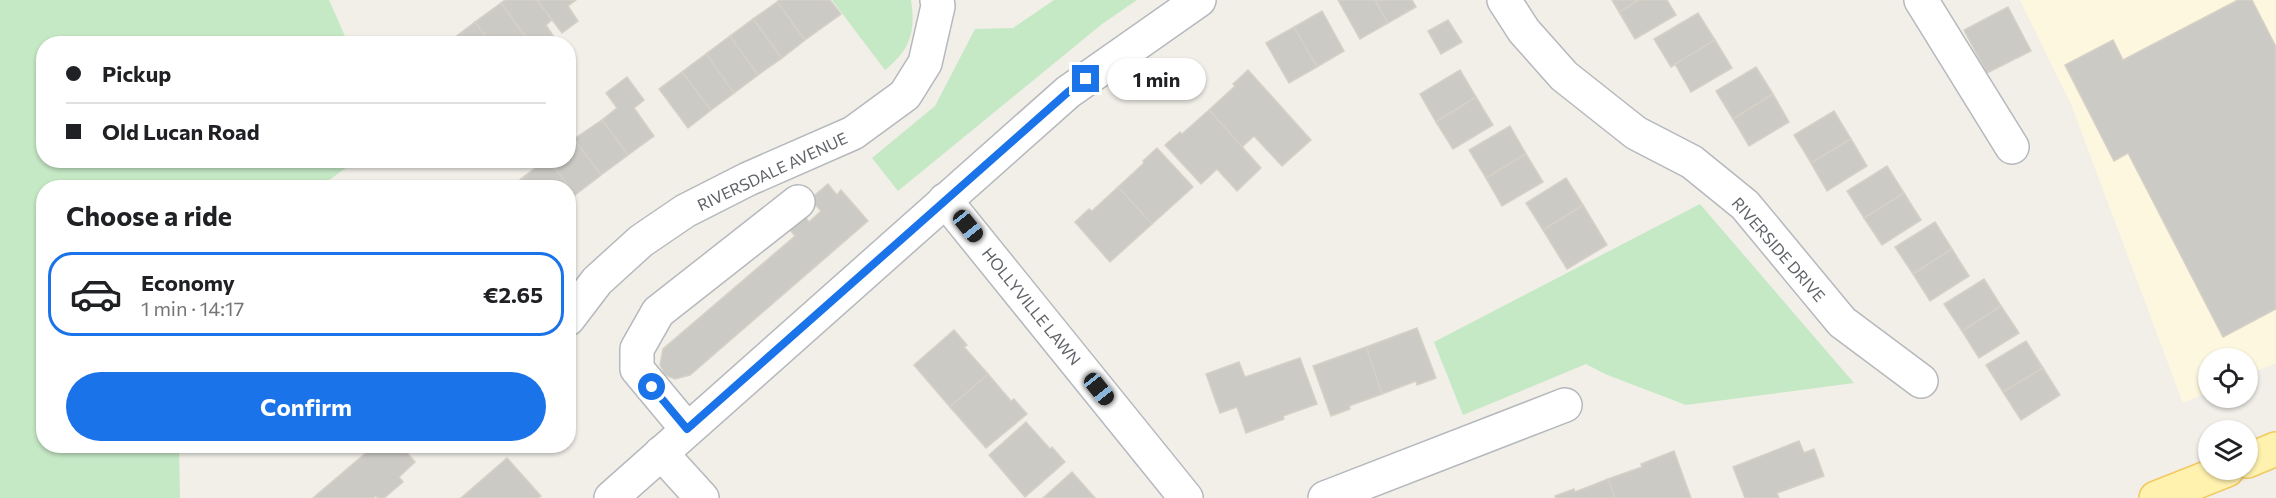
<!DOCTYPE html>
<meta charset="utf-8">
<style>
:root{--surface:#fff;--page:#f2f2f2;--text:#202124;--muted:#757577;--line:#e0e0e0;--accent:#1a73e8}
body{margin:0;font-family:Commissioner,sans-serif;background:var(--page);color:var(--text);height:100vh;display:flex;flex-direction:column;font-size:22px;white-space:nowrap}
*{box-sizing:border-box;margin:0}
p{font-size:20px;color:var(--muted)}
.icon{flex:none;width:33px;height:33px;fill:none;stroke:currentColor;stroke-width:2;stroke-linecap:round;stroke-linejoin:round}
.map{position:relative;flex:1;overflow:hidden}
.sheet{position:absolute;left:36px;top:180px;width:540px;height:273px;display:flex;flex-direction:column;background:var(--surface);border-radius:24px;box-shadow:0 2px 4px #0004}
.sheet>*{flex:none}
.top-card{position:absolute;left:36px;top:36px;width:540px;height:132px;border-radius:24px;box-shadow:0 2px 4px #0004;display:grid;align-content:center;height:132px;padding:0 30px;background:var(--surface)}
.controls{position:absolute;left:2198px;top:348px;display:grid;gap:12px}
.controls a{display:grid;place-items:center;width:60px;height:60px;border-radius:50%;background:var(--surface);box-shadow:0 2px 4px #0004;font-size:30px}
.end{position:absolute;width:27px;height:27px;margin:-14px;border:8px solid #1a73e8;background:#fff;box-shadow:0 0 0 3px #fff}
.from{border-radius:50%}
.bubble{position:absolute;height:42px;border-radius:21px;background:var(--surface);box-shadow:0 2px 4px #0004;font-size:20px;font-weight:700;line-height:42px;text-align:center}
.car{position:absolute;width:18px;height:36px;margin:-18px -9px;border-radius:8px;box-shadow:0 0 4px 2px #0007;background:linear-gradient(#222 24%,#8ab4d8 0 40%,#222 0 76%,#8ab4d8 0 86%,#222 0)}
.top-card b{display:flex;align-items:center;gap:21px;height:57px;font-size:22px}
.top-card b+b{border-top:2px solid var(--line)}
.top-card i{width:15px;height:15px;background:var(--text)}
ul{padding:0;list-style:none}
li{display:flex;align-items:center;gap:18px;height:84px;margin:0 12px 9px;padding:0 18px;border:3px solid var(--line);border-radius:24px}
li div{flex:1}
li b{display:block;font-size:22px}
li em{font-style:normal;font-weight:700}
li.selected{border-color:var(--accent)}
li>.icon{width:54px;height:54px;stroke-width:1.5}
h2{padding:0 30px;font-size:27px;line-height:72px}
.cta{display:flex;gap:12px;margin-top:auto;padding:12px 30px}
.cta a{flex:1;height:69px;border-radius:36px;background:var(--accent);color:#fff;font-size:24px;font-weight:700;line-height:69px;text-align:center}
.map>svg:first-child{display:block}
</style>
<div class="map">
<svg width="2276" height="498" viewBox="0 0 2276 498">
<rect width="100%" height="100%" fill="#f1efe8"/>
<polygon fill="#fef7e0" points="2020,0 2276,0 2276,363 2247,375 2247,358 2208,358 2208,392 2183,403 2071,104"/>
<g fill="#c5e8c5">
<polygon points="0,0 329,0 348,43 44,44 44,160 355,161 320,187 44,188 44,446 179,446 180,498 0,498"/>
<path d="M832,0H911C916,32 910,50 885,70Z"/>
<polygon points="1054,0 1137,0 1102,24 898,191 872,158 935,106 975,29 1013,28"/>
<polygon points="1700,204 1854,383 1686,405 1605,374 1586,364 1463,415 1434,342"/>
</g>
<g fill="#cccac5" stroke="#d6d1c6" stroke-width="1.5">
<polygon points="505,0 537,0 552,20 546,25 554,37 545,44 531,44 501,3"/>
<polygon points="537,0 576,0 568,6 578,21 562,33"/>
<polygon points="779,0 830,0 841,14 805,40 777,2"/>
<polygon points="1338,0 1375,0 1388,23 1360,39"/>
<polygon points="1375,0 1412,0 1416,7 1388,23"/>
<polygon points="1612,0 1639,0 1619,12"/>
<polygon points="1639,0 1667,0 1676,15 1635,39 1619,12"/>
<polygon points="2238,0 2252,0 2276,47 2276,309 2223,337 2128,153 2114,161 2065,65 2113,40 2123,60"/>
<polygon points="777,2 805,40 782,58 753,19"/>
<polygon points="501,3 527,39 521,44 491,44 475,22"/>
<polygon points="2008,7 2031,51 1987,73 1964,30"/>
<polygon points="1322,11 1344,51 1317,67 1294,27"/>
<polygon points="1698,13 1715,40 1671,67 1654,39"/>
<polygon points="753,19 782,58 758,75 730,36"/>
<polygon points="1448,20 1462,42 1441,54 1428,31"/>
<polygon points="475,22 491,44 452,44 450,41"/>
<polygon points="1294,27 1317,67 1289,83 1266,43"/>
<polygon points="730,36 758,75 734,93 706,54"/>
<polygon points="1715,40 1732,68 1691,92 1675,64"/>
<polygon points="706,54 734,93 711,110 682,72"/>
<polygon points="1756,67 1773,94 1733,119 1716,91"/>
<polygon points="1248,70 1311,140 1282,166 1254,136 1242,147 1209,110 1235,86 1233,84"/>
<polygon points="1460,70 1476,97 1436,122 1420,94"/>
<polygon points="682,72 711,110 688,128 659,89"/>
<polygon points="627,77 644,100 634,108 654,136 628,155 602,120 617,108 606,93"/>
<polygon points="1773,94 1789,122 1749,146 1733,119"/>
<polygon points="1476,97 1493,125 1453,149 1436,122"/>
<polygon points="1209,110 1261,168 1237,191 1217,169 1201,184 1165,145 1180,132 1182,134"/>
<polygon points="1834,111 1851,139 1811,163 1794,135"/>
<polygon points="602,120 628,155 601,175 574,139"/>
<polygon points="1510,126 1526,154 1486,178 1469,150"/>
<polygon points="574,139 601,175 575,195 549,160 568,160 568,144"/>
<polygon points="1851,139 1867,166 1827,191 1811,163"/>
<polygon points="1157,148 1193,187 1152,224 1118,187 1144,163 1143,161"/>
<polygon points="1526,154 1543,182 1502,206 1486,178"/>
<polygon points="546,160 549,160 575,195 568,200 568,188 528,188 521,179"/>
<polygon points="1887,166 1904,193 1864,218 1847,191"/>
<polygon points="1566,178 1583,205 1543,230 1526,203"/>
<polygon points="521,179 528,188 510,188"/>
<polygon points="828,184 837,195 841,190 868,221 690,375 675,379 665,375 660,365 663,349 795,236 785,224 801,211 809,222 821,211 810,199"/>
<polygon points="1118,187 1152,224 1110,262 1075,222 1089,209 1092,211"/>
<polygon points="1904,193 1921,220 1882,245 1864,218"/>
<polygon points="1583,205 1607,245 1567,269 1543,230"/>
<polygon points="1935,222 1952,249 1913,274 1895,247"/>
<polygon points="1952,249 1969,276 1930,301 1913,274"/>
<polygon points="1984,279 2001,306 1962,331 1944,304"/>
<polygon points="2001,306 2019,333 1979,358 1962,331"/>
<polygon points="1417,328 1436,378 1417,385 1416,381 1382,394 1366,347"/>
<polygon points="954,330 967,345 964,347 988,374 950,407 914,365"/>
<polygon points="2026,341 2043,368 2003,392 1986,365"/>
<polygon points="1366,347 1382,394 1349,406 1350,409 1331,416 1313,366"/>
<polygon points="1300,358 1317,404 1283,416 1284,419 1246,433 1237,407 1220,413 1206,374 1239,362 1245,377"/>
<polygon points="2043,368 2060,395 2021,420 2003,392"/>
<polygon points="988,374 1011,401 1014,399 1027,414 986,448 950,407"/>
<polygon points="1026,422 1050,449 1052,447 1065,462 1025,497 989,455"/>
<polygon points="1799,441 1804,453 1814,449 1824,476 1777,493 1779,498 1745,498 1733,467"/>
<polygon points="374,446 401,446 415,462 399,477 403,482 384,498 378,498 376,496 373,498 313,498"/>
<polygon points="1674,451 1691,498 1615,498 1608,479 1642,467 1641,464"/>
<polygon points="507,458 541,496 538,498 461,498"/>
<polygon points="1072,472 1095,498 1043,498"/>
<polygon points="1608,479 1615,498 1556,498 1555,496 1574,489 1575,492"/>
</g>
<g fill="none" stroke-linecap="round" stroke-linejoin="round">
<g stroke="#b5b8bc" stroke-width="36">
<g id="minor">
<polyline points="1504,0 1524,31 1564,76 1636,133 1692,162 1745,205 1842,322 1921,381"/>
<polyline points="1921,0 2012,147"/>
<polyline points="945,200 1186,498"/>
<polyline points="568,319 597,281 641,241 685,211 748,179 853,133 905,95 925,63 938,6 937,0"/>
<polyline points="687,429 637,369 637,349 658,312 798,202"/>
<polyline points="661,453 702,498"/>
<polyline points="611,498 1068,92 1199,0"/>
<polyline points="1325,498 1565,405"/>
</g>
</g>
<g stroke="#f2c960" stroke-width="36">
<g id="major">
<polyline points="2247,461 2276,449"/>
<polyline points="2156,498 2227,470"/>
</g>
</g>
<use href="#minor" stroke="#fff" stroke-width="33"/>
<use href="#major" stroke="#fff2af" stroke-width="33"/>
</g>
<g fill="none" stroke-linecap="round" stroke-linejoin="round">
<polyline stroke="#1a73e8" stroke-width="8" points="652,387 687,429 1068,92 1086,79"/>
</g>
<g text-anchor="middle" dominant-baseline="central" stroke-width="6" stroke-linejoin="round" paint-order="stroke">
<g font-size="16" fill="#5f6368" stroke="#fff">
<text transform="translate(772 171) rotate(-25)">RIVERSDALE AVENUE</text>
<text transform="translate(1779 249) rotate(49)">RIVERSIDE DRIVE</text>
<text transform="translate(1032 306) rotate(51)">HOLLYVILLE LAWN</text>
</g>
</g>
</svg>
<div class="controls">
<a><svg class="icon" aria-label="locate" viewBox="0 0 24 24"><circle cx="12" cy="12" r="6"/><path d="M12 2v4M12 18v4M2 12h4M18 12h4"/></svg></a>
<a><svg class="icon" aria-label="layers" viewBox="0 0 24 24"><path d="M12 4l9 5-9 5-9-5zM3 14l9 5 9-5"/></svg></a>
</div>
<i class="end from" style="left:652px;top:387px"></i>
<i class="end" style="left:1086px;top:79px"></i>
<div class="bubble" style="left:1107px;top:58px;width:99px">1 min</div>
<i class="car" style="left:968px;top:226px;rotate:141deg"></i>
<i class="car" style="left:1099px;top:389px;rotate:141deg"></i>
<div class="top-card">
<b><i class="from"></i>Pickup</b>
<b><i></i>Old Lucan Road</b>
</div>
<section class="sheet">
<h2>Choose a ride</h2>
<ul>
<li class="selected"><svg class="icon" aria-label="car" viewBox="0 0 24 24"><path d="M5 17H2v-5l4-1 3-4h7l3 4 3 1v5h-3M9 17h6M6 11h13"/><circle cx="7" cy="17" r="2"/><circle cx="17" cy="17" r="2"/></svg><div><b>Economy</b><p>1 min · 14:17</p></div><em>€2.65</em></li>
</ul>
<div class="cta"><a>Confirm</a></div>
</section>
</div>
